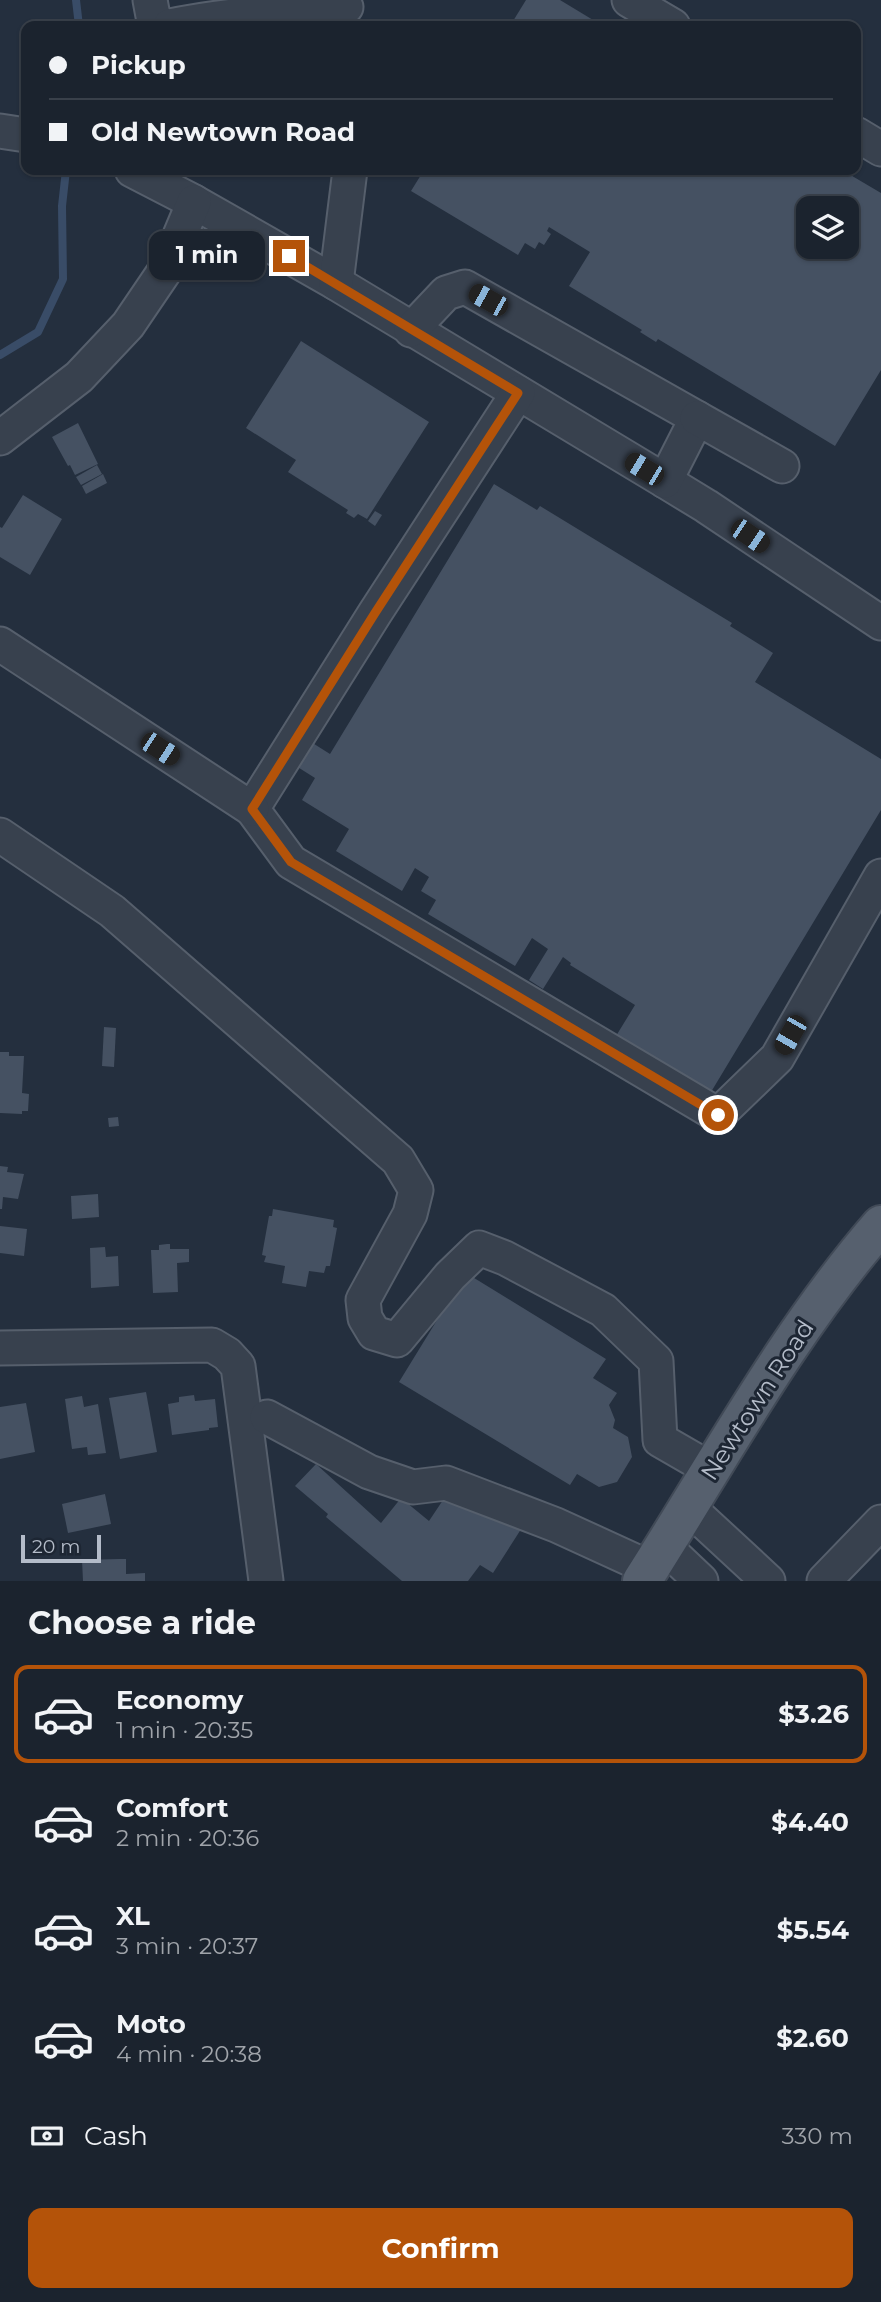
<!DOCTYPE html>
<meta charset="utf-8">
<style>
:root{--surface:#1b232e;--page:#242b36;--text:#f1f3f6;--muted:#a0a4aa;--line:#39404a;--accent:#b45309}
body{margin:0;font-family:Montserrat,sans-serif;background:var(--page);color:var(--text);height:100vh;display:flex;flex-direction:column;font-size:26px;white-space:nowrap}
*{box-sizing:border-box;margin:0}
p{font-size:23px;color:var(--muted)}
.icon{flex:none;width:38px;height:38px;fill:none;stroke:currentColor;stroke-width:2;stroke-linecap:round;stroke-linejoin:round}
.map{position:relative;height:1581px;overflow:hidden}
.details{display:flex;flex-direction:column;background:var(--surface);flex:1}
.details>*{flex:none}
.top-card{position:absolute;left:21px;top:21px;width:840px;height:154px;border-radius:14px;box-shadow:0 2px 5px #0004,0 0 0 2px var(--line);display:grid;align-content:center;height:154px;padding:0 28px;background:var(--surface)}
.tools{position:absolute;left:796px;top:196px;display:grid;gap:14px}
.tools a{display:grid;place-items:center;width:63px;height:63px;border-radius:14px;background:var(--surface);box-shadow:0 2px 5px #0004,0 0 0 2px var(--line);font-size:35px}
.scale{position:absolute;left:21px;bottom:18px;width:80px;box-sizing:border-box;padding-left:7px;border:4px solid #b4bcc9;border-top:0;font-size:19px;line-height:24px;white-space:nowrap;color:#b4bcc9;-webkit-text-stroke:5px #1d2633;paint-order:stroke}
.end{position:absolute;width:32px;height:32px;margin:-16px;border:9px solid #b45309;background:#fff;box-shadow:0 0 0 4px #fff}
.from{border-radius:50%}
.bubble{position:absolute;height:49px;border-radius:14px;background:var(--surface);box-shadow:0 2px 5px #0004,0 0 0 2px var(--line);font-size:23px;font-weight:700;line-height:49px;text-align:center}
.car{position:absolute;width:21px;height:42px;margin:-21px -10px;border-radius:9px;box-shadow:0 0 5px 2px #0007;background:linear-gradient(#222 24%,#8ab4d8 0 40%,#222 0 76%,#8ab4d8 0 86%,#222 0)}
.top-card b{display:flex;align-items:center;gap:24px;height:66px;font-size:26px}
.top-card b+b{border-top:2px solid var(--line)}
.top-card i{width:18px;height:18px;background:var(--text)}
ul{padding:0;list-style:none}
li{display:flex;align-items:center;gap:21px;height:98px;margin:0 14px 10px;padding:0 14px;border:4px solid transparent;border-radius:14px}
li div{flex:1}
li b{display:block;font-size:26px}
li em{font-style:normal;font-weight:700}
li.current{border-color:var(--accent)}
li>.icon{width:63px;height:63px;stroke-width:1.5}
h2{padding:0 28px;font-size:32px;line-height:84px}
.pay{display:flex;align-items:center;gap:18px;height:77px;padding:0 28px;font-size:26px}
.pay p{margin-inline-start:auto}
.button{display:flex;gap:14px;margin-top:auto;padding:14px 28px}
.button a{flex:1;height:80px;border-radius:14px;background:var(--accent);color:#fff;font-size:28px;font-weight:700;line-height:80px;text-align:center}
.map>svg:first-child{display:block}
</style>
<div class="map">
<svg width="881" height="1581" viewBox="0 0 881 1581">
<rect width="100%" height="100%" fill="#242f3e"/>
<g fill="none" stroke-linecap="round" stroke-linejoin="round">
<g stroke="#394c67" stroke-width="8">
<polyline points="76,0 79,26"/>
<polyline points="0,355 38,332 63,279 62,206 66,170"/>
</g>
</g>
<g fill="#455162" fill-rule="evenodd">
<polygon points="526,0 560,0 603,26 510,26"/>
<path d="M424,170H842L881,193V370L835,446L658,339L656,342L640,332L642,330L569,286L590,252L549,227L547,231L551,234L544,245L539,242L535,249L525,243L518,255L411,191ZM808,208H847V247H808Z"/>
<polygon points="301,341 429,422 367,519 358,514 354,518 346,513 348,510 288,472 296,460 246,428"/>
<polygon points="78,423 98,464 75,475 70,465 68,466 52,437"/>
<polygon points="97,465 102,474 81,485 76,477"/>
<polygon points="103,474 107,483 86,494 82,486"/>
<polygon points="494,484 537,510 540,506 732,623 730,626 773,653 755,682 881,759 881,810 711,1092 616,1036 635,1005 570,965 571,963 563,957 543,989 529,980 548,949 532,938 515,966 428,914 436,900 421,891 429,877 415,868 402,891 336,851 349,829 302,800 315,778 296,766 311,742 330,754"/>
<polygon points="23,495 62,519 30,575 0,557 0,527 2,528"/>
<polygon points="375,511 382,515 375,526 368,521"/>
<polygon points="104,1027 116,1028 114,1067 102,1066"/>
<polygon points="0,1052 9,1052 9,1056 24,1056 22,1093 29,1094 28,1111 22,1111 22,1114 0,1113"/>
<polygon points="118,1117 119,1126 109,1127 108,1118"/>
<polygon points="0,1166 8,1167 7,1172 24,1174 18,1199 3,1197 2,1209 0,1209"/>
<polygon points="98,1194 99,1217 72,1219 71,1196"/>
<polygon points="273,1209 334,1220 333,1227 337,1228 330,1266 326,1266 324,1273 309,1271 306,1287 282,1283 285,1266 264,1262 266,1256 262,1255 269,1216 272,1216"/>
<polygon points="0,1226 27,1229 24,1256 0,1253"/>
<polygon points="167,1244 170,1244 170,1249 189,1249 189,1262 177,1263 178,1292 153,1293 151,1250 159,1250 159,1245"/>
<polygon points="105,1247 106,1257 118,1256 119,1286 91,1288 90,1248"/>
<polygon points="466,1273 606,1359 593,1378 617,1393 609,1405 615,1420 613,1428 628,1437 632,1457 617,1482 599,1487 577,1474 570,1485 399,1382"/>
<polygon points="146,1392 157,1452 120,1459 109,1398"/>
<polygon points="194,1395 195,1401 215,1399 218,1427 209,1428 209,1430 172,1435 168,1404 179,1402 179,1397"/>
<polygon points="82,1396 84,1407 98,1404 106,1453 88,1455 87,1447 72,1449 65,1399"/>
<polygon points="26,1403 35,1452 0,1459 0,1407"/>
<polygon points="316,1464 381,1523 401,1498 429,1521 449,1491 525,1523 493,1573 480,1565 468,1581 402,1581 326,1517 328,1514 295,1486"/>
<polygon points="105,1494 111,1524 68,1533 62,1504"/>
<polygon points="119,1559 126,1559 126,1574 145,1573 145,1581 83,1581 82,1560"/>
</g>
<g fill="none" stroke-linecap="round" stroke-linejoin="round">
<g stroke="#565f6c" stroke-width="37">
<g id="minor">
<polyline points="150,0 153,16 162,26"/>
<polyline points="629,0 673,26"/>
<path d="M170,26C228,14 287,11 346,7"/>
<polyline points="0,131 26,135"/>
<polyline points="856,134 881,149"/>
<polyline points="132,170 194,202 336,283 665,481 706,506 881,623"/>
<polyline points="336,283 350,170"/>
<polyline points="411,330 446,293 465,287 697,418 665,481"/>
<polyline points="518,393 375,613 252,809 291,862 718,1115 777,1058 881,876"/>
<polyline points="697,418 782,466"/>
<polyline points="0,438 79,377 128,325 166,269 194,202"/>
<polyline points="0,644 252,809"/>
<polyline points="0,835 112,911 398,1160 416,1190 410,1214 363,1300 365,1318 374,1333 397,1340 450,1276 479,1248 505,1258 603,1310 656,1361 660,1440 712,1470"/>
<polyline points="0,1348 212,1345 227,1354 238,1366 266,1581"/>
<polyline points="267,1417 369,1472 413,1487 446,1483 556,1525 650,1568"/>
<polyline points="688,1507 768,1581"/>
<polyline points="664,1546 701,1581"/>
<polyline points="824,1581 881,1522"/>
</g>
</g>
<g stroke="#414a57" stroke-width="42">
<path id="major" d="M642,1581C718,1462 788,1332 881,1225"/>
</g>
<use href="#minor" stroke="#38414e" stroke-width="33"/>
<use href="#major" stroke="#56606e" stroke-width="38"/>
</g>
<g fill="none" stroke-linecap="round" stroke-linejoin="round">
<polyline stroke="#b45309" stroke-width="9" points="289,256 518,393 375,613 252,809 291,862 718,1115"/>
</g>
<g text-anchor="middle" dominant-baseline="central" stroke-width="6" stroke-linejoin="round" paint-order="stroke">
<g font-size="24" fill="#b4bcc9" stroke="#1d2633">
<text transform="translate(757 1400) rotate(-57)">Newtown Road</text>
</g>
</g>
</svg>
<div class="tools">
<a><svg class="icon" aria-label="layers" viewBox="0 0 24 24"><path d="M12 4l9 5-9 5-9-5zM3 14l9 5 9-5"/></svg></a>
</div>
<div class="scale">20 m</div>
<i class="end from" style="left:718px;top:1115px"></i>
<i class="end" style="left:289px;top:256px"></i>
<div class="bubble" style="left:149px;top:231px;width:116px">1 min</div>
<i class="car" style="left:488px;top:300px;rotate:299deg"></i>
<i class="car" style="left:644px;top:469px;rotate:301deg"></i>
<i class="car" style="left:750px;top:536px;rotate:124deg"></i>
<i class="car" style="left:160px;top:749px;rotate:123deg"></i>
<i class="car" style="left:790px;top:1035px;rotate:210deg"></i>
<div class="top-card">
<b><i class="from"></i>Pickup</b>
<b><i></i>Old Newtown Road</b>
</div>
</div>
<section class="details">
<h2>Choose a ride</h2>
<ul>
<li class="current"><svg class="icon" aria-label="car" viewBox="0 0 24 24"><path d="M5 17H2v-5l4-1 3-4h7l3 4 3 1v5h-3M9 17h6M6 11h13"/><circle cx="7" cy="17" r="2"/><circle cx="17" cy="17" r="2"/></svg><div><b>Economy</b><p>1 min · 20:35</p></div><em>$3.26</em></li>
<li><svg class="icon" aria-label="car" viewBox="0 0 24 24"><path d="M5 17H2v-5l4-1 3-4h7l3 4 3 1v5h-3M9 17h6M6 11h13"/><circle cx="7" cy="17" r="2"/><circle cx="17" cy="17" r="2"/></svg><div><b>Comfort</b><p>2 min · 20:36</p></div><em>$4.40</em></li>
<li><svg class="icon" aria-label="car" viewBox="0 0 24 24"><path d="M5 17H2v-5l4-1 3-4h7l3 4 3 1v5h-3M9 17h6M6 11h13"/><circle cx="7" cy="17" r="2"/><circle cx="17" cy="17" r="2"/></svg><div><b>XL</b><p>3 min · 20:37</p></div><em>$5.54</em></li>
<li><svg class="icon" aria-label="car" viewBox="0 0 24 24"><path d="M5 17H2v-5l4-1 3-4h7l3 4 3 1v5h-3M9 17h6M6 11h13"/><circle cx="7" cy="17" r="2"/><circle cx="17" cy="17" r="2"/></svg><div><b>Moto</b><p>4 min · 20:38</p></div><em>$2.60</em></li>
</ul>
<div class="pay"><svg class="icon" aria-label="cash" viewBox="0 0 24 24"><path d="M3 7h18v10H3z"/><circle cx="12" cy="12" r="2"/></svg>Cash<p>330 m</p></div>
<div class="button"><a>Confirm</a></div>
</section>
